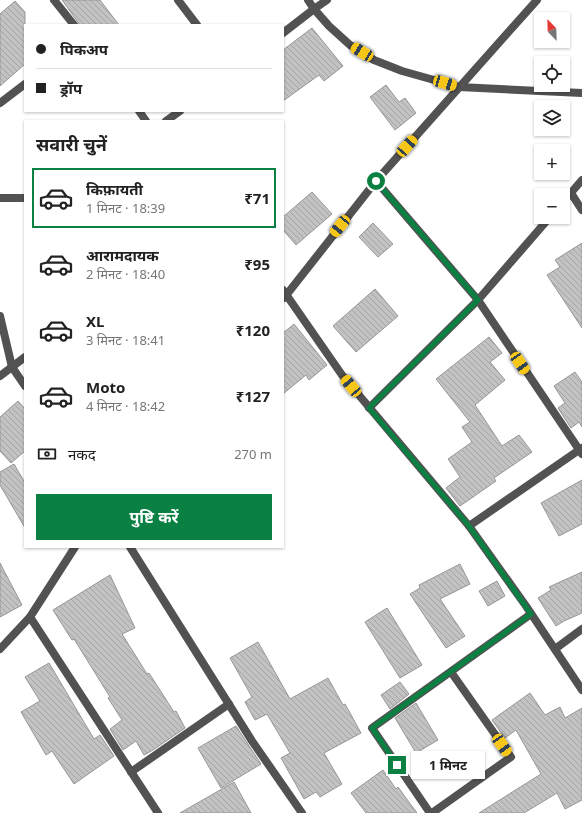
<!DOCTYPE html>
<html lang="hi">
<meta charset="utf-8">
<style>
:root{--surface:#fff;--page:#f2f2f2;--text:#222;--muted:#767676;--line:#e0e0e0;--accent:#0b8043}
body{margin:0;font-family:"Noto Sans","Noto Sans Devanagari",sans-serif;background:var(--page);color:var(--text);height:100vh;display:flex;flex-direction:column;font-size:15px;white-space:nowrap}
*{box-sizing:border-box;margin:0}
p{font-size:13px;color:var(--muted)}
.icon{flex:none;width:22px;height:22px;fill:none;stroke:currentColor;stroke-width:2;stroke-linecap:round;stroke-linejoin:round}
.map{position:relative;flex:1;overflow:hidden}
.side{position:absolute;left:24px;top:120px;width:260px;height:428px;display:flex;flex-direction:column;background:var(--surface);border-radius:0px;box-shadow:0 1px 3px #0004}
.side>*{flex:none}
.guide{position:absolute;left:24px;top:24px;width:260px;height:88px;border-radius:0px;box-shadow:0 1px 3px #0004;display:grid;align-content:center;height:88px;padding:0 12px;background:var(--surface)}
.needle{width:26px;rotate:337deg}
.controls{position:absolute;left:534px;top:12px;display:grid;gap:8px}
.controls a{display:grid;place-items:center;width:36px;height:36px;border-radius:0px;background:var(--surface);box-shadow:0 1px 3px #0004;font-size:20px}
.end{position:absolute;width:18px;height:18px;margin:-9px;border:5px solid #0b8043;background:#fff;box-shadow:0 0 0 2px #fff}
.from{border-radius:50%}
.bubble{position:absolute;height:28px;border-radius:0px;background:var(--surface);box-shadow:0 1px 3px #0004;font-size:13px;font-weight:700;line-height:28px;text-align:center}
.car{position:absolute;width:12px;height:24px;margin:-12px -6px;border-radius:5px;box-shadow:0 0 3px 1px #0007;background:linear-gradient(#f5c518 24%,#345 0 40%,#f5c518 0 76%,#345 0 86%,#f5c518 0)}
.guide b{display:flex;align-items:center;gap:14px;height:38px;font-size:15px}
.guide b+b{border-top:1px solid var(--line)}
.guide i{width:10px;height:10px;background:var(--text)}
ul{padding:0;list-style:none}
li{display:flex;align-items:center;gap:12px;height:60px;margin:0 8px 6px;padding:0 4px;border:2px solid transparent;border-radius:0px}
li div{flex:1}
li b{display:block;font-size:15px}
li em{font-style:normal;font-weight:700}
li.current{border-color:var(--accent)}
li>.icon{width:36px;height:36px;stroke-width:1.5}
h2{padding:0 12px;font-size:18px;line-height:48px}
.pay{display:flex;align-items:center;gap:10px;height:44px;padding:0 12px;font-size:15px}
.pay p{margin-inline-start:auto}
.button{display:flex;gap:8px;margin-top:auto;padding:8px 12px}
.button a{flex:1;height:46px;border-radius:0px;background:var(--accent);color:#fff;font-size:16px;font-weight:700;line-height:46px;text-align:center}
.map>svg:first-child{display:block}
</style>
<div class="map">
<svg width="582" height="813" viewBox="0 0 582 813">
<defs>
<pattern id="building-back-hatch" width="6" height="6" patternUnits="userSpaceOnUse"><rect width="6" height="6" fill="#c2c2c2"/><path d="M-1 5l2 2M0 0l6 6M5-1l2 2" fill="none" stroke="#a5a5a5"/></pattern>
</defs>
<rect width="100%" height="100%" fill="#fff"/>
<g fill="url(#building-back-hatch)" stroke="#969696">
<polygon points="62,0 100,0 119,25 80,25"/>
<polygon points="15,1 25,12 25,64 0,86 0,14"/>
<polygon points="312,28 343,66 324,81 319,75 283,101 283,50"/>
<polygon points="386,85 399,102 405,98 416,113 395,130 370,97"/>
<polygon points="312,192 332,214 296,245 283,230 283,217"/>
<polygon points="373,223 393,244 378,257 359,237"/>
<polygon points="582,243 582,328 547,275 560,267 555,260"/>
<polygon points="375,289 398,316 356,352 333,326"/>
<polygon points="294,324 327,365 309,380 306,375 283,394 283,333"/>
<polygon points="489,337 502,353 490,362 505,380 475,405 502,446 519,435 532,452 494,478 496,481 460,506 446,488 460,477 448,459 472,442 462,427 470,422 436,379"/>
<polygon points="575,372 582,382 582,427 579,422 571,428 558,408 565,403 554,386"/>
<polygon points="18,401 25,409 25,451 11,463 0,451 0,417"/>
<polygon points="14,464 25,483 25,528 0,485 0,472"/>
<polygon points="582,480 582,524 559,536 541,503"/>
<polygon points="0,563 22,605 0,617"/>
<polygon points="460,564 470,584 440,599 465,636 446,648 410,594 420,588 419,585"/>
<polygon points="582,572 582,613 564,621 556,626 538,598 551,590 549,587"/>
<polygon points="110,575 135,628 122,634 147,674 149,673 174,712 176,711 185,728 153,750 144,755 136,741 123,750 110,729 122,720 108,698 110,697 74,639 72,640 53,610"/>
<polygon points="497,581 505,596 488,606 479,591"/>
<polygon points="387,608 422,665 400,678 365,622"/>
<polygon points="258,642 290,699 328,678 343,705 345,704 361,733 324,753 342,784 320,797 316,792 304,799 281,758 290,753 267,714 255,720 245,702 252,697 230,658"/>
<polygon points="49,663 94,739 100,735 114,756 74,784 52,751 46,755 21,712 40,701 25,677"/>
<polygon points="400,682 409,694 390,709 381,695"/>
<polygon points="530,693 545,715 560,707 565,718 582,708 582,800 565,809 557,793 524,813 479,813 541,774 516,730 505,738 492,720"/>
<polygon points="416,703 438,740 416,753 395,718"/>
<polygon points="236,726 261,764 221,788 198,748"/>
<polygon points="383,770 396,789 398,787 417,813 366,813 351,793"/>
<polygon points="234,782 251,813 180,813"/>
</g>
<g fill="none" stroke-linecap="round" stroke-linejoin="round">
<g stroke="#525252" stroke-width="8">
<polyline points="54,0 74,25"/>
<polyline points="178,0 197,25"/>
<polyline points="327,0 314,9 329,26 350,45 374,60 402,71 459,87 582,93"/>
<polyline points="283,33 314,9 308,0"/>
<polyline points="0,103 25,84"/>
<polyline points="139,111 146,121"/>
<polyline points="166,121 180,111"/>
<polyline points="376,181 478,300 550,217"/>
<polyline points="571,193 582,210"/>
<polyline points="0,198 25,198"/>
<polyline points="563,202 582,180"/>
<polyline points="283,290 342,375 469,526 526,606 582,690"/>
<polyline points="284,298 376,181 537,0"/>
<polyline points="0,316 12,367 25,386"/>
<polyline points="0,376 25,357"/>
<polyline points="369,408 478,300 582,454"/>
<polyline points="469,526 582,448"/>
<polyline points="130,547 252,741 302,813"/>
<polyline points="30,617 75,547"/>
<polyline points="0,649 30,617 158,813"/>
<polyline points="555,649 582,629"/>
<polyline points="131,772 229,704"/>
<polyline points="430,813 372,728 531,614"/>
<polyline points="432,813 511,757 451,672"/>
</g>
</g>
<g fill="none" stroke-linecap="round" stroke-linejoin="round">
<polyline stroke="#0b8043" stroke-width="5" points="376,181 478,300 369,408 469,526 531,614 372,728 397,765"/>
</g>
</svg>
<div class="controls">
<a><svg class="needle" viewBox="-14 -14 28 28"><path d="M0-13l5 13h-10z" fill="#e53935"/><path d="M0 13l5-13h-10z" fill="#767676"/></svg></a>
<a><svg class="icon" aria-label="locate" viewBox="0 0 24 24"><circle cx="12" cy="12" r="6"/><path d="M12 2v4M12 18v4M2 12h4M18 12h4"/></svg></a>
<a><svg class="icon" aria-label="layers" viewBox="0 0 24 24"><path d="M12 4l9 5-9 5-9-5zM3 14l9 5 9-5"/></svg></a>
<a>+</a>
<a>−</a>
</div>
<i class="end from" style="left:376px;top:181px"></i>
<i class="end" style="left:397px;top:765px"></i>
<div class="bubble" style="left:411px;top:751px;width:74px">1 मिनट</div>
<i class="car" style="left:362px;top:52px;rotate:301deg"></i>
<i class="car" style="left:445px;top:83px;rotate:106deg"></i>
<i class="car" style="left:407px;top:146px;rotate:42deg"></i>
<i class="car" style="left:340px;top:226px;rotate:219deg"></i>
<i class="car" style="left:520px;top:363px;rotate:146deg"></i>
<i class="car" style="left:351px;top:386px;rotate:320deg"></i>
<i class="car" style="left:502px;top:745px;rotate:145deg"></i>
<div class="guide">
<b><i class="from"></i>पिकअप</b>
<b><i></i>ड्रॉप</b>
</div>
<section class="side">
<h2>सवारी चुनें</h2>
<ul>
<li class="current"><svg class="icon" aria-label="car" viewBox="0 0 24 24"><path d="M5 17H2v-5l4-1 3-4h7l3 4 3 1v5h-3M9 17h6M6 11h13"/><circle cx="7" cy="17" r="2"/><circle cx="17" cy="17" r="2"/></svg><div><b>किफ़ायती</b><p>1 मिनट · 18:39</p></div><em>₹71</em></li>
<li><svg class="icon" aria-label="car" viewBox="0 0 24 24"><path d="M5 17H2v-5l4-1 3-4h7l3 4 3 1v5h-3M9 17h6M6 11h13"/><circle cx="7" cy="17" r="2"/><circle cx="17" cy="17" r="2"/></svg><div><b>आरामदायक</b><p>2 मिनट · 18:40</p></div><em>₹95</em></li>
<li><svg class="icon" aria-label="car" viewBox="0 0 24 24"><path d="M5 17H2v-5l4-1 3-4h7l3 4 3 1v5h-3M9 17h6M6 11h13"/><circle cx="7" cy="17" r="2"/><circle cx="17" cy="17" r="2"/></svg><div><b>XL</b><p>3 मिनट · 18:41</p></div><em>₹120</em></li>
<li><svg class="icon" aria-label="car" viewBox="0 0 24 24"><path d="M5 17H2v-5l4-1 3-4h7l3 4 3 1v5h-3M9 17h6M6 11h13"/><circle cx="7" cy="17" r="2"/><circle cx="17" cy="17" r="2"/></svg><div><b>Moto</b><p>4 मिनट · 18:42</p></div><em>₹127</em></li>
</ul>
<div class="pay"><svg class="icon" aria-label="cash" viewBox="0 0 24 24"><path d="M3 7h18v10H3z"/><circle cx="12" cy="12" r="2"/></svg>नकद<p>270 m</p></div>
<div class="button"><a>पुष्टि करें</a></div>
</section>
</div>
